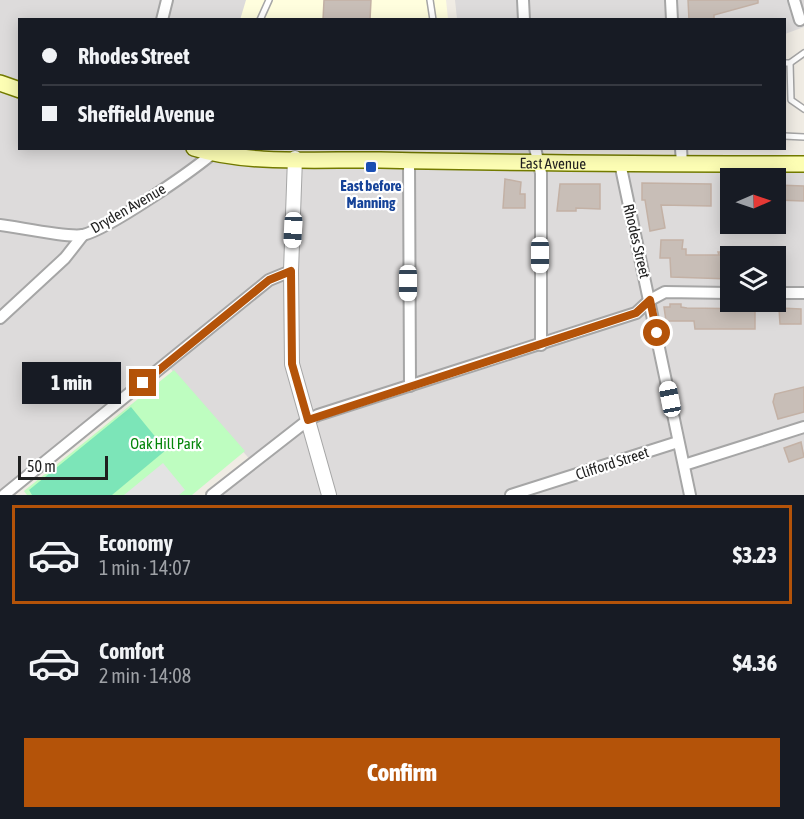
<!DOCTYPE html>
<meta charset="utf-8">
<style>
:root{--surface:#171b24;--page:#20242c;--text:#f1f3f6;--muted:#9ea1a6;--line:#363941;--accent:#b45309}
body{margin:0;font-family:"Asap Condensed",sans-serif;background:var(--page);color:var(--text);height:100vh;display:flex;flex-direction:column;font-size:22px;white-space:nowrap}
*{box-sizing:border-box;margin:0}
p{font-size:20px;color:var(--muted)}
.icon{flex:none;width:33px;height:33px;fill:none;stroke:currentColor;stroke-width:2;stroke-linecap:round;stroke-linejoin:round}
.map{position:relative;height:495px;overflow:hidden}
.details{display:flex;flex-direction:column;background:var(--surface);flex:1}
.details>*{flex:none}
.top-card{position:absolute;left:18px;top:18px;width:768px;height:132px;border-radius:0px;box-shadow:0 3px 15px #0003;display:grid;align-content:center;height:132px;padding:0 24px;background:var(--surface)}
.needle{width:39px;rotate:88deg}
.buttons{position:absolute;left:720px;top:168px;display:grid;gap:12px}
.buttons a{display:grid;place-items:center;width:66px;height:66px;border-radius:0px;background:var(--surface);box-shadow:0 3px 15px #0003;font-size:30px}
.scale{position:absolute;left:18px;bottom:15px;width:90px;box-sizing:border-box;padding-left:6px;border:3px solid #1f1f1f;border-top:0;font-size:16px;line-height:21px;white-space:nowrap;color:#1f1f1f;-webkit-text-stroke:4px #fff;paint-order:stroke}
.end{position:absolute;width:27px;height:27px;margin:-14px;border:8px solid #b45309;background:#fff;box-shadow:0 0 0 3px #fff}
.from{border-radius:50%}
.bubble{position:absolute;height:42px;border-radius:0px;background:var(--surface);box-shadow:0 3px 15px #0003;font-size:20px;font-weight:800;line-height:42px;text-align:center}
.car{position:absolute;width:18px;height:36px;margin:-18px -9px;border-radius:8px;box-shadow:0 0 4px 2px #0007;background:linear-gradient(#fff 24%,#345 0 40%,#fff 0 76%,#345 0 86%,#fff 0)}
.top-card b{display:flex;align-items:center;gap:21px;height:57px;font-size:22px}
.top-card b+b{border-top:2px solid var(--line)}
.top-card i{width:15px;height:15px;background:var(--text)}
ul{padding:10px 0 0;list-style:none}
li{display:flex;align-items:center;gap:18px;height:99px;margin:0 12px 9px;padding:0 12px;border:3px solid transparent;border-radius:0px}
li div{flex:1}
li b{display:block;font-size:22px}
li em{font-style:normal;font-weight:800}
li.selected{border-color:var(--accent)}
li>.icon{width:54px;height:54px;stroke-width:1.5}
.button{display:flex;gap:12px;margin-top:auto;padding:12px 24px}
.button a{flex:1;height:69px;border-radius:0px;background:var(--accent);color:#fff;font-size:24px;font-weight:800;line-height:69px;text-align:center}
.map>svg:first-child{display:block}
</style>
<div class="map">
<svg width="804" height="495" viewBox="0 0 804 495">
<rect width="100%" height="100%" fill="#f0ece4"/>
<g fill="#dddbdb" fill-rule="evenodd">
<path d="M0,0H257L250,19L20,20V148H209L208,151L460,161V149L536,148L537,161L804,166V495H213L253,463L169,367L0,495ZM730,178H776V224H730ZM730,256H776V302H730Z"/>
<polygon points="455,0 804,0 804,27 785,34 784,20 457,19"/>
</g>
<polygon fill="#fffede" points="246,0 446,0 448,19 240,20"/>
<polygon fill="#befdc0" points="174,370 245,451 192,495 27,495 24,491"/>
<polygon fill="#7ce5b8" points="131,407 166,450 112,495 32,495 29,490"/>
<polygon fill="#e3e3e3" points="163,463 185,490 179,495 124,495"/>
<g fill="#c8beb7" stroke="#c3b1a5" stroke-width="1.5">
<polygon points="324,0 371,0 370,20 323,20"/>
<polygon points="688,0 758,0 758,3 714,15 714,20 689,20"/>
<polygon points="505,179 521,182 520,194 525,194 525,208 503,208"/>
<polygon points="642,183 711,184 711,206 661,205 665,228 650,231 645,200 642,200"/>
<polygon points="560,184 600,184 600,209 576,208 576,211 557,211"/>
<polygon points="776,185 804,186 804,201 776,200"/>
<polygon points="661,240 683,240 682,249 686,249 686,255 719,255 718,252 730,252 730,279 671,277 670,258 660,258"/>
<polygon points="670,304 681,304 681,307 687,308 755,309 755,329 695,329 694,321 666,321 664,307 670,307"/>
<polygon points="779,308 801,309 801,324 780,324"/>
<polygon points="804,387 804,412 778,419 773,402 775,394"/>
<polygon points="801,442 804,457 789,462 784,448"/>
</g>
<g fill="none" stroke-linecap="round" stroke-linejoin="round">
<g stroke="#a6a6a6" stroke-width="8">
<g id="service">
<polyline points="430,0 433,20"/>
<polyline points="260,20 269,0"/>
<polyline points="784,63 790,63 804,53"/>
<polyline points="790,63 791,100 804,109"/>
<polyline points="784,136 804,137"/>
</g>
</g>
<g stroke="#a6a6a6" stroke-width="14">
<g id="minor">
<polyline points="523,0 524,20"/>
<polyline points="671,0 672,20"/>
<polyline points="794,0 800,20"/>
<polyline points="162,20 167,0"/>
<polyline points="535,148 541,173 541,345"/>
<polyline points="681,148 682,164"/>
<polyline points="409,160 410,386"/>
<polyline points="620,163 690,495"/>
<path d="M0,225C18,227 67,238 83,235C110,228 189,173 212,154"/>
<polyline points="776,293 804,293"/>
<polyline points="0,318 65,258 83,235"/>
<polyline points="684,465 804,427"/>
<polyline points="4,495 269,280 291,271"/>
<polyline points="212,495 308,420 318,415 636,313 650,300 665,292 730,293"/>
<polyline points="511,495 678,442"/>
</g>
</g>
<g stroke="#a6a6a6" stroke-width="16">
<polyline id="tertiary" points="295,158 291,271 292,364 329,495"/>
</g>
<g stroke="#737b00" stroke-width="18">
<g id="secondary">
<polyline points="0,83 20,90"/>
<path id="s1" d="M194,148C247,165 324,159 380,160C521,163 663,164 804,164"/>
</g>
</g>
<use href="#service" stroke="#fff" stroke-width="5"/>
<use href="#minor" stroke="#fff" stroke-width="10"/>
<use href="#tertiary" stroke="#fff" stroke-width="14"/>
<use href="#secondary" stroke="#fdfeb4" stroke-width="15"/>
</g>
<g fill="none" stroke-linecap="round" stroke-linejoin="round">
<polyline stroke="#b45309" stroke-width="8" points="143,383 269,280 291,271 292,364 308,420 636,313 650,300 657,333"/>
</g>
<rect fill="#1a4fb4" stroke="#fff" stroke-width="2" x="365" y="161" width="12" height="12" rx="3"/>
<g text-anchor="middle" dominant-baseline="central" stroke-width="4.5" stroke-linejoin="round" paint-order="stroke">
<g font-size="15" fill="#1f1f1f" stroke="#fff">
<text stroke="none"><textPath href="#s1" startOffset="360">East Avenue</textPath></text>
<text transform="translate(128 208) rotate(-30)">Dryden Avenue</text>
<text transform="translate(637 241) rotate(77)">Rhodes Street</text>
<text transform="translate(612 463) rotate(-18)">Clifford Street</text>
</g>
<g font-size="15" font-weight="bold" fill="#164399" stroke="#fff">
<text x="371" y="185">East before<tspan x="371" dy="17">Manning</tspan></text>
</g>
<g font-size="15" fill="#048509" stroke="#fff">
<text x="166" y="443">Oak Hill Park</text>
</g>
</g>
</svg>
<div class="buttons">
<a><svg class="needle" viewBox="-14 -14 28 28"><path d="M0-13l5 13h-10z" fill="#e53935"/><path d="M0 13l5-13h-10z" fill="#9ea1a6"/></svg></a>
<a><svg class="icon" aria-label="layers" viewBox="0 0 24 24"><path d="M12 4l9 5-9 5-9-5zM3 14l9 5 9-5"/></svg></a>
</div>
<div class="scale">50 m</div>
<i class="end from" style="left:657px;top:333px"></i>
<i class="end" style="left:143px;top:383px"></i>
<div class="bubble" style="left:22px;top:362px;width:99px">1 min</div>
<i class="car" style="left:293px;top:230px;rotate:183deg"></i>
<i class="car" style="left:540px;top:255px;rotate:180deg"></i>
<i class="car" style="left:408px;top:283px;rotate:180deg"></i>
<i class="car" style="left:670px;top:399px;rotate:349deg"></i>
<div class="top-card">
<b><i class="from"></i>Rhodes Street</b>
<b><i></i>Sheffield Avenue</b>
</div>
</div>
<section class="details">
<ul>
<li class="selected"><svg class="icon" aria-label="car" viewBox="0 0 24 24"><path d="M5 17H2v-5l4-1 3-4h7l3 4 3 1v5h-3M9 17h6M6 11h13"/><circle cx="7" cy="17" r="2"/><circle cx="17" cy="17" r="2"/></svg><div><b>Economy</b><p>1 min · 14:07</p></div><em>$3.23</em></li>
<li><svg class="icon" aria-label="car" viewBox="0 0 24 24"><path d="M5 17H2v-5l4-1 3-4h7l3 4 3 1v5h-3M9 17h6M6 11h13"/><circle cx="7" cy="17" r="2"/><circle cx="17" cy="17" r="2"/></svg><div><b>Comfort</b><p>2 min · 14:08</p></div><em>$4.36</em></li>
</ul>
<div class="button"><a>Confirm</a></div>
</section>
